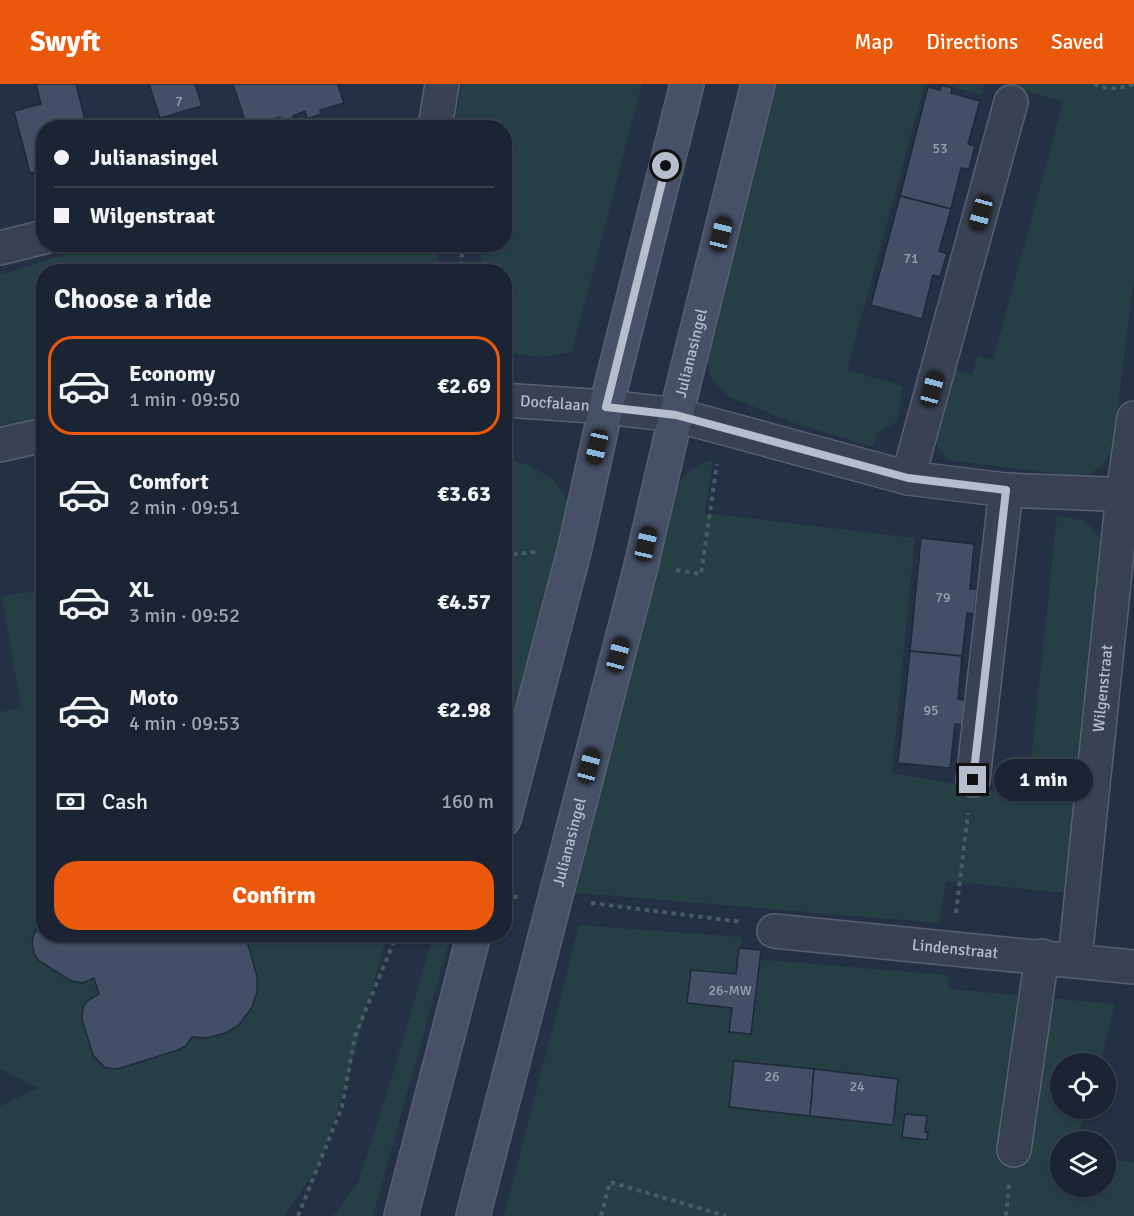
<!DOCTYPE html>
<meta charset="utf-8">
<style>
:root{--surface:#1b2432;--page:#242c3a;--text:#f1f3f6;--muted:#a0a4ac;--line:#39414d;--accent:#ea580c}
body{margin:0;font-family:Signika,sans-serif;background:var(--page);color:var(--text);height:100vh;display:flex;flex-direction:column;font-size:22px;white-space:nowrap}
*{box-sizing:border-box;margin:0}
p{font-size:20px;color:var(--muted)}
.icon{flex:none;width:33px;height:33px;fill:none;stroke:currentColor;stroke-width:2;stroke-linecap:round;stroke-linejoin:round}
.map{position:relative;flex:1;overflow:hidden}
.sheet{position:absolute;left:36px;top:180px;width:476px;height:678px;display:flex;flex-direction:column;background:var(--surface);border-radius:24px;box-shadow:0 2px 4px #0004,0 0 0 2px var(--line)}
.sheet>*{flex:none}
.guide{position:absolute;left:36px;top:36px;width:476px;height:132px;border-radius:24px;box-shadow:0 2px 4px #0004,0 0 0 2px var(--line);display:grid;align-content:center;height:132px;padding:0 18px;background:var(--surface)}
.controls{position:absolute;left:1050px;top:969px;display:grid;gap:12px}
.controls a{display:grid;place-items:center;width:66px;height:66px;border-radius:50%;background:var(--surface);box-shadow:0 2px 4px #0004,0 0 0 2px var(--line);font-size:30px}
.end{position:absolute;width:27px;height:27px;margin:-14px;border:8px solid #b6bdcd;background:#111;box-shadow:0 0 0 3px #111}
.from{border-radius:50%}
.bubble{position:absolute;height:42px;border-radius:21px;background:var(--surface);box-shadow:0 2px 4px #0004,0 0 0 2px var(--line);font-size:20px;font-weight:700;line-height:42px;text-align:center}
.car{position:absolute;width:18px;height:36px;margin:-18px -9px;border-radius:8px;box-shadow:0 0 4px 2px #0007;background:linear-gradient(#222 24%,#8ab4d8 0 40%,#222 0 76%,#8ab4d8 0 86%,#222 0)}
.guide b{display:flex;align-items:center;gap:21px;height:57px;font-size:22px}
.guide b+b{border-top:2px solid var(--line)}
.guide i{width:15px;height:15px;background:var(--text)}
ul{padding:0;list-style:none}
li{display:flex;align-items:center;gap:18px;height:99px;margin:0 12px 9px;padding:0 6px;border:3px solid transparent;border-radius:24px}
li div{flex:1}
li b{display:block;font-size:22px}
li em{font-style:normal;font-weight:700}
li.active{border-color:var(--accent)}
li>.icon{width:54px;height:54px;stroke-width:1.5}
h2{padding:0 18px;font-size:27px;line-height:72px}
.pay{display:flex;align-items:center;gap:15px;height:66px;padding:0 18px;font-size:22px}
.pay p{margin-inline-start:auto}
.button{display:flex;gap:12px;margin-top:auto;padding:12px 18px}
.button a{flex:1;height:69px;border-radius:24px;background:var(--accent);color:#fff;font-size:24px;font-weight:700;line-height:69px;text-align:center}
header{display:flex;align-items:center;gap:36px;box-sizing:border-box;height:84px;padding:0 30px;background:var(--accent);color:#fff}
header strong{font-size:28px}
nav{display:flex;gap:33px;margin-inline-start:auto;font-size:21px}
.map>svg:first-child{display:block}
</style>
<header>
<strong>Swyft</strong>
<nav><a>Map</a><a>Directions</a><a>Saved</a></nav>
</header>
<div class="map">
<svg width="1134" height="1132" viewBox="0 0 1134 1132">
<rect width="100%" height="100%" fill="#243043"/>
<g fill="#263f44">
<polygon points="462,0 642,0 572,268 544,273 504,269 504,188 480,187 482,161 504,160 504,44 454,43"/>
<polygon points="774,0 925,0 847,286 903,302 897,338 877,349 873,363 794,339 729,313 711,295 706,271"/>
<polygon points="943,0 984,0 981,11"/>
<path d="M1001,0H1134V194L1113,364C1105,381 1098,387 1081,393L948,376L938,363L934,348L952,285L972,291L978,272L993,276L1063,18Z"/>
<polygon points="94,161 436,161 440,187 44,188 43,336 0,349 0,191"/>
<polygon points="504,373 531,382 552,395 565,412 573,431 564,471 504,669"/>
<path d="M713,375L705,429L915,454L892,689L1027,713L1057,432L1086,437L1102,457L1065,809L946,797L939,839L568,808L668,418C682,393 686,385 713,375Z"/>
<polygon points="43,505 44,850 387,851 344,1007 319,1082 284,1132 0,1132 0,1022 38,1004 0,985 0,628 21,624 2,513"/>
<polygon points="579,841 741,853 741,874 947,891 949,905 1115,920 1100,979 1060,980 1060,1024 1088,1025 1074,1057 1060,1058 1060,1102 1106,1102 1106,1075 1134,1078 1134,1132 504,1132"/>
<polygon points="433,851 451,851 373,1132 333,1132 358,1099 396,980"/>
</g>
<g fill="#434f66" stroke="#1f293a" stroke-width="1.5">
<polygon points="36,0 76,0 86,40 74,44 44,44 44,86 30,89 14,27 41,20"/>
<polygon points="149,0 195,0 202,22 160,34"/>
<polygon points="233,0 339,0 338,2 344,19 320,26 321,30 307,35 305,27 293,32 293,34 282,38 280,33 247,43"/>
<polygon points="941,1 952,4 951,9 980,17 968,60 975,62 969,85 961,84 951,125 900,112 928,3 940,6"/>
<polygon points="900,112 951,125 939,167 947,170 940,193 933,191 922,235 871,221"/>
<polygon points="921,454 974,460 970,505 977,505 974,530 967,529 962,572 910,567"/>
<polygon points="910,567 962,572 958,615 965,616 962,641 955,640 950,684 898,679"/>
<polygon points="44,835 44,850 245,850 257,892 257,908 252,923 239,941 226,949 207,954 192,953 186,962 178,966 121,984 114,985 104,983 93,971 82,935 83,923 87,917 99,910 94,894 83,899 71,897 38,876 34,869 32,859 34,850"/>
<polygon points="739,864 761,866 751,950 729,948 732,924 687,919 691,886 736,890"/>
<polygon points="734,977 814,985 810,1032 729,1023"/>
<polygon points="814,985 898,995 893,1041 810,1032"/>
<polygon points="905,1030 927,1032 925,1048 928,1048 927,1056 902,1053"/>
</g>
<g fill="none" stroke-linecap="round" stroke-linejoin="round">
<g stroke="#576070" stroke-width="36">
<g id="street">
<polyline points="435,44 442,0"/>
<polyline points="0,164 44,153"/>
<path id="s1" d="M504,316L606,323L676,331L908,394L1006,406L1134,411"/>
<polyline points="0,361 44,351"/>
<polyline points="908,394 1011,18"/>
<polyline points="973,696 1006,406"/>
<path id="s2" d="M774,847L1134,883"/>
<path id="s3" d="M1075,875L1123,410L1134,334"/>
<polyline points="1014,1066 1042,872"/>
</g>
</g>
<g stroke="#576070" stroke-width="36">
<g id="secondary">
<polyline points="504,735 575,464 606,323 687,0"/>
<polyline points="401,1132 474,850"/>
<path id="s4" d="M473,1132L641,482L676,331L758,0"/>
</g>
</g>
<g stroke="#455c61" stroke-width="4" stroke-dasharray="4.5 4.5" stroke-linecap="butt">
<path d="M1094,0C1108,6 1119,5 1134,0"/>
<polyline points="460,160 462,165 461,188"/>
<polyline points="504,471 536,468"/>
<polyline points="676,486 701,490 717,380"/>
<polyline points="504,812 518,813"/>
<polyline points="591,819 742,838"/>
<polyline points="956,829 968,729"/>
<polyline points="298,1132 342,1023 355,952 397,850"/>
<polyline points="601,1132 610,1098 726,1132"/>
<polyline points="1006,1132 1009,1100"/>
</g>
<use href="#street" stroke="#394253" stroke-width="33"/>
<use href="#secondary" stroke="#465066" stroke-width="33"/>
</g>
<g fill="none" stroke-linecap="round" stroke-linejoin="round">
<polyline stroke="#b6bdcd" stroke-width="8" points="666,82 606,323 676,331 908,394 1006,406 973,696"/>
</g>
<g text-anchor="middle" dominant-baseline="central" stroke-width="4.5" stroke-linejoin="round" paint-order="stroke">
<g font-size="14" fill="#99a2b3">
<text x="179" y="17">7</text>
<text x="940" y="64">53</text>
<text x="911" y="174">71</text>
<text x="943" y="513">79</text>
<text x="931" y="626">95</text>
<text x="730" y="906">26-MW</text>
<text x="772" y="992">26</text>
<text x="857" y="1002">24</text>
</g>
<g font-size="16" fill="#b6bdcd" stroke="#1d2738">
<text stroke="none"><textPath href="#s4" startOffset="890">Julianasingel</textPath></text>
<text stroke="none"><textPath href="#s1" startOffset="51">Docfalaan</textPath></text>
<text stroke="none"><textPath href="#s3" startOffset="272">Wilgenstraat</textPath></text>
<text stroke="none"><textPath href="#s4" startOffset="386">Julianasingel</textPath></text>
<text stroke="none"><textPath href="#s2" startOffset="182">Lindenstraat</textPath></text>
</g>
</g>
</svg>
<div class="controls">
<a><svg class="icon" aria-label="locate" viewBox="0 0 24 24"><circle cx="12" cy="12" r="6"/><path d="M12 2v4M12 18v4M2 12h4M18 12h4"/></svg></a>
<a><svg class="icon" aria-label="layers" viewBox="0 0 24 24"><path d="M12 4l9 5-9 5-9-5zM3 14l9 5 9-5"/></svg></a>
</div>
<i class="end from" style="left:666px;top:82px"></i>
<i class="end" style="left:973px;top:696px"></i>
<div class="bubble" style="left:994px;top:675px;width:99px">1 min</div>
<i class="car" style="left:981px;top:129px;rotate:195deg"></i>
<i class="car" style="left:721px;top:150px;rotate:14deg"></i>
<i class="car" style="left:932px;top:305px;rotate:15deg"></i>
<i class="car" style="left:597px;top:363px;rotate:193deg"></i>
<i class="car" style="left:646px;top:460px;rotate:13deg"></i>
<i class="car" style="left:618px;top:571px;rotate:15deg"></i>
<i class="car" style="left:589px;top:682px;rotate:15deg"></i>
<div class="guide">
<b><i class="from"></i>Julianasingel</b>
<b><i></i>Wilgenstraat</b>
</div>
<section class="sheet">
<h2>Choose a ride</h2>
<ul>
<li class="active"><svg class="icon" aria-label="car" viewBox="0 0 24 24"><path d="M5 17H2v-5l4-1 3-4h7l3 4 3 1v5h-3M9 17h6M6 11h13"/><circle cx="7" cy="17" r="2"/><circle cx="17" cy="17" r="2"/></svg><div><b>Economy</b><p>1 min · 09:50</p></div><em>€2.69</em></li>
<li><svg class="icon" aria-label="car" viewBox="0 0 24 24"><path d="M5 17H2v-5l4-1 3-4h7l3 4 3 1v5h-3M9 17h6M6 11h13"/><circle cx="7" cy="17" r="2"/><circle cx="17" cy="17" r="2"/></svg><div><b>Comfort</b><p>2 min · 09:51</p></div><em>€3.63</em></li>
<li><svg class="icon" aria-label="car" viewBox="0 0 24 24"><path d="M5 17H2v-5l4-1 3-4h7l3 4 3 1v5h-3M9 17h6M6 11h13"/><circle cx="7" cy="17" r="2"/><circle cx="17" cy="17" r="2"/></svg><div><b>XL</b><p>3 min · 09:52</p></div><em>€4.57</em></li>
<li><svg class="icon" aria-label="car" viewBox="0 0 24 24"><path d="M5 17H2v-5l4-1 3-4h7l3 4 3 1v5h-3M9 17h6M6 11h13"/><circle cx="7" cy="17" r="2"/><circle cx="17" cy="17" r="2"/></svg><div><b>Moto</b><p>4 min · 09:53</p></div><em>€2.98</em></li>
</ul>
<div class="pay"><svg class="icon" aria-label="cash" viewBox="0 0 24 24"><path d="M3 7h18v10H3z"/><circle cx="12" cy="12" r="2"/></svg>Cash<p>160 m</p></div>
<div class="button"><a>Confirm</a></div>
</section>
</div>
